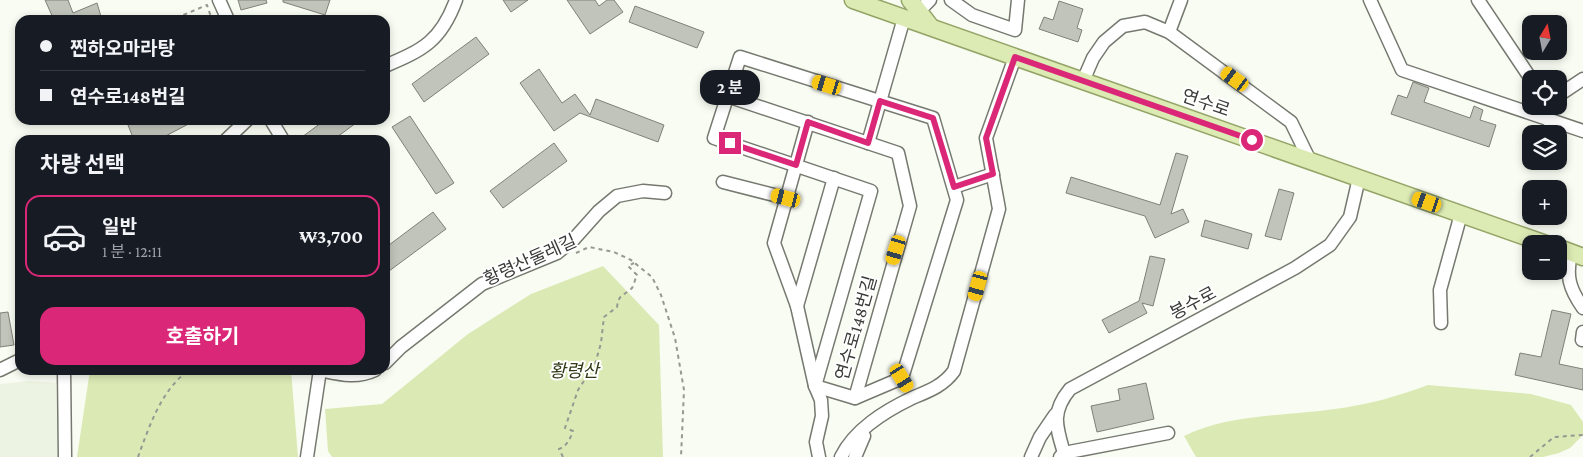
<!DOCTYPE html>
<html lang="ko">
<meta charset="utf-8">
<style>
:root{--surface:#171b24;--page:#20242c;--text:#f1f3f6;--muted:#9ea1a6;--line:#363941;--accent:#db2777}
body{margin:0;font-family:"Crimson Pro","Noto Sans KR",serif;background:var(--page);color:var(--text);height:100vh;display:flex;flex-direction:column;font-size:19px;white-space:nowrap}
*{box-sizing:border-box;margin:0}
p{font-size:16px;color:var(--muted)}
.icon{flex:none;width:28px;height:28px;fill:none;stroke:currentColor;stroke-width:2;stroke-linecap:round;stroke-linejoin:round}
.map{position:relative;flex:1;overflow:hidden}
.drawer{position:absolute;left:15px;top:135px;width:375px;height:240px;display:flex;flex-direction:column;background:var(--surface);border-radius:15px;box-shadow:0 2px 8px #0003}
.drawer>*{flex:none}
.top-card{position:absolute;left:15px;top:15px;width:375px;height:110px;border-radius:15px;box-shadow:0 2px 8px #0003;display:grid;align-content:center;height:110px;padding:0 25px;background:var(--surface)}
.needle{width:32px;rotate:10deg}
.buttons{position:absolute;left:1522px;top:15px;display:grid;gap:10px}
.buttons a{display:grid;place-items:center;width:45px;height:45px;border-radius:10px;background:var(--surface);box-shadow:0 2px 8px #0003;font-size:25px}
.end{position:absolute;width:22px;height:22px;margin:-11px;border:6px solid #db2777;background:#fff;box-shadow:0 0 0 2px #fff}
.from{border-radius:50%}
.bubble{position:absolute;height:35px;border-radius:15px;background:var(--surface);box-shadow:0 2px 8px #0003;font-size:16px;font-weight:700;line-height:35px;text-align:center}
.car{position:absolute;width:15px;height:30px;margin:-15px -8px;border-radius:6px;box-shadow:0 0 4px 1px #0007;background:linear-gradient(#f5c518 24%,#345 0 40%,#f5c518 0 76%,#345 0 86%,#f5c518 0)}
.top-card b{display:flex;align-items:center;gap:18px;height:48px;font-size:19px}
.top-card b+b{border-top:1px solid var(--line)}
.top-card i{width:12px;height:12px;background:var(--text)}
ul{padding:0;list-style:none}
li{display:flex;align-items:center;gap:15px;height:82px;margin:0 10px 8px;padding:0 15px;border:2px solid transparent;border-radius:15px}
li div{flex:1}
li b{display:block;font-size:19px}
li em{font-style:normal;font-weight:700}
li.active{border-color:var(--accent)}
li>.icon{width:45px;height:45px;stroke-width:1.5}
h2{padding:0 25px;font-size:22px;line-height:60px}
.action{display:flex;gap:10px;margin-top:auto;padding:10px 25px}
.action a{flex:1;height:58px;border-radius:15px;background:var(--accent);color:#fff;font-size:20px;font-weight:700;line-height:58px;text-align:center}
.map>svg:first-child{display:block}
</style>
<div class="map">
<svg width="1583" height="457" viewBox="0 0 1583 457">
<rect width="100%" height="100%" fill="#f9fcf2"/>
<polygon fill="#edf3e2" points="29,381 56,383 58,457 0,457 0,384"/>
<g fill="#dbeab5">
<polygon points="603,266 659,325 663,457 332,457 328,451 325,409 382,404 468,334 531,294"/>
<polygon points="90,370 291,370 298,457 77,457"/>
<path d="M1428,385L1531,394L1571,405L1583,422V435L1570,448L1559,453L1543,457H1196L1184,436C1228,414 1287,416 1335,409C1367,405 1399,396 1428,385Z"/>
</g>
<g fill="#c1c4bb" stroke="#7f8178">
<polygon points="45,0 68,0 73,13 97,3 102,20 54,20"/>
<polygon points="238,0 266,0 267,3 241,10"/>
<polygon points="283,0 330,0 325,15 283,2"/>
<polygon points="503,0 528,0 511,12"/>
<polygon points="567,0 595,0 599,6 607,0 614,0 623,12 590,34"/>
<polygon points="1059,1 1083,9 1077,28 1082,30 1078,42 1039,29 1044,17 1053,20"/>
<polygon points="635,6 704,32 697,48 629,22"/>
<polygon points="476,37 489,54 424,102 412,84"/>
<polygon points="539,69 562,103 575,94 590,115 596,99 664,125 658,142 580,113 554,131 520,83"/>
<polygon points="1413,82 1429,88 1424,102 1470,118 1474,106 1483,110 1480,120 1496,125 1489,147 1391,114 1398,95 1407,98"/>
<polygon points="410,116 454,183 436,194 392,127"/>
<polygon points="126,120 196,120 158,140 134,140"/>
<polygon points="325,120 360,120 333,140 298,140"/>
<polygon points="554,143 567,161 503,208 490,191"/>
<polygon points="1176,153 1188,156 1171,214 1183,209 1189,222 1155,238 1145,216 1066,193 1071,177 1160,205"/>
<polygon points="1279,189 1294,193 1281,240 1265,236"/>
<polygon points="433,212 446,229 385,274 385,248"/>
<polygon points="1205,220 1252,234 1248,249 1201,236"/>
<polygon points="1150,256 1165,259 1153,306 1142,303 1147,313 1109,333 1102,320 1139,301"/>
<polygon points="1552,310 1571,314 1559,364 1583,369 1583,390 1515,375 1520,353 1541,357"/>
<polygon points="8,312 14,345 0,347 0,313"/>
<polygon points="1146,383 1154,419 1097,432 1091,406 1120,400 1118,389"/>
</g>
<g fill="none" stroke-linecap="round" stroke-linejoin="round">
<g stroke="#767970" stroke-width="15">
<g id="minor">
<polyline points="219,0 228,20"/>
<polyline points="951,0 972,15 1015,30 1018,0"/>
<polyline points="1370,0 1402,70 1583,131"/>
<polyline points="1478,0 1531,79"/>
<polyline points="918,12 930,0"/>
<polyline points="1169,32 1181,0"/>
<polygon points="740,57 933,118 957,200 902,378 855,398 815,386 871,191 714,138"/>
<path d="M385,66C423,50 441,41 456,0"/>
<polyline points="1083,81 1093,58 1104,42 1123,26 1145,22 1169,32 1291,122 1310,161"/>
<polyline points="1559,95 1583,79"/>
<polyline points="727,96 898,153 910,206 855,398"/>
<polyline points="1547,106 1549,121"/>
<polyline points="271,120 283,140"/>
<polyline points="808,122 774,243 797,306 815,386 821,400 822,416 816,442 819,457"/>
<polyline points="226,140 247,120"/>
<polyline points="868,143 904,18"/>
<polyline points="723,182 786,198"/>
<polyline points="954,187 993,174"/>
<path d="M1571,253C1566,276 1569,288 1583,308"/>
<polyline points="797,306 834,178"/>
<polyline points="1441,323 1440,290 1461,214"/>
<polyline points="1582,340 1583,332"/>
<polyline points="385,363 401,347 482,284 557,253 574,239 599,211 617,196 643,191 665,193"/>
<polyline points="0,370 20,360"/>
<polyline points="64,370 65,457"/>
<path d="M320,370C339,374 356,379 375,370"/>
<polyline points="1064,453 1168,433"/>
<polyline points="307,457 320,370"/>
<path d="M841,457C855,429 885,411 912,398C929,391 943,386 954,371L999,209L986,138L1015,57"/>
<polyline points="855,457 864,436"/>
<polyline points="1031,457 1040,437 1055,415"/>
<path d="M1060,457L1064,453C1056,426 1051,412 1070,389L1295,268L1330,245L1350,217L1359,178"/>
</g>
</g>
<g stroke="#94a467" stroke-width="19">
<g id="major">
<polyline points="853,0 1546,244"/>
<polyline points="910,0 931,27"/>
<polyline points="1559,248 1583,257"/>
</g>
</g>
<g stroke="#969892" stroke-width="2" stroke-dasharray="4 4" stroke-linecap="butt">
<polyline points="176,18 207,5 212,20"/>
<polyline points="576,253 589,247 614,252 631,260 652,277 661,295 675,338 684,390 681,457"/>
<path d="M138,457C149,427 161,390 189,370"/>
<path d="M563,457L559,449C567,446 570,439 573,431L565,428L578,390L595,364L601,343L604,317L617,307C619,292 625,296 632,288C634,285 635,279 637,275L628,266L634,263"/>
<polyline points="1530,457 1554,437 1583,435"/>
</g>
<use href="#minor" stroke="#fff" stroke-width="12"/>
<use href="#major" stroke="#dceab3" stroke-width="16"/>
</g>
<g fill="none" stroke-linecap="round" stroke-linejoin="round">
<polyline stroke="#db2777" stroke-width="6" points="730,143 796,165 808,122 868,143 880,101 933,118 954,187 993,174 986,138 1015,57 1252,140"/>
</g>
<g text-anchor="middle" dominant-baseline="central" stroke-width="4" stroke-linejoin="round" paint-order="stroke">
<g font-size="18" fill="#3a3b38" stroke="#fff">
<text transform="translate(1206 103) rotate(19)">연수로</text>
<text transform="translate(530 260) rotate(-24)">황령산둘레길</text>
<text transform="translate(1193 303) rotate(-28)">봉수로</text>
<text transform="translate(856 328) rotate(-74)">연수로148번길</text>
</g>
<g font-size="18" font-style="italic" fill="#313916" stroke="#fff">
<text x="574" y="371">황령산</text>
</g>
</g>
</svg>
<div class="buttons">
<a><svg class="needle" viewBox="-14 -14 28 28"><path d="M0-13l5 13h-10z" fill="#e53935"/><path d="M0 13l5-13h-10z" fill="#9ea1a6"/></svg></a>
<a><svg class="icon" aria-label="locate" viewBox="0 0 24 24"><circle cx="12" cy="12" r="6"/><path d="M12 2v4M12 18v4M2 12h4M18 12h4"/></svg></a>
<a><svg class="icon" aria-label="layers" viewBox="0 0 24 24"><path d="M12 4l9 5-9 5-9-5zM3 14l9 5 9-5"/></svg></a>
<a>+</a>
<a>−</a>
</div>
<i class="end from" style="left:1252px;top:140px"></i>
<i class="end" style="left:730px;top:143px"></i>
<div class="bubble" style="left:700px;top:70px;width:60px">2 분</div>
<i class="car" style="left:1235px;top:79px;rotate:306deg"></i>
<i class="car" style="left:827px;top:85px;rotate:287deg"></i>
<i class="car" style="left:786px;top:198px;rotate:284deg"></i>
<i class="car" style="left:1427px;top:202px;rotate:289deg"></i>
<i class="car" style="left:896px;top:250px;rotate:197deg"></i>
<i class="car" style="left:978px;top:286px;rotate:195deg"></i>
<i class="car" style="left:902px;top:378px;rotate:148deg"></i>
<div class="top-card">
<b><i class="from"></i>찐하오마라탕</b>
<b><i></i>연수로148번길</b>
</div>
<section class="drawer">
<h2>차량 선택</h2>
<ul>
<li class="active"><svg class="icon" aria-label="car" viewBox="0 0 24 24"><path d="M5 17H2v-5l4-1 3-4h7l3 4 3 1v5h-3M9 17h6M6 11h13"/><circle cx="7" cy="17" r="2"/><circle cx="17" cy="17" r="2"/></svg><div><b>일반</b><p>1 분 · 12:11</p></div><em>₩3,700</em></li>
</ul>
<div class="action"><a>호출하기</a></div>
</section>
</div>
